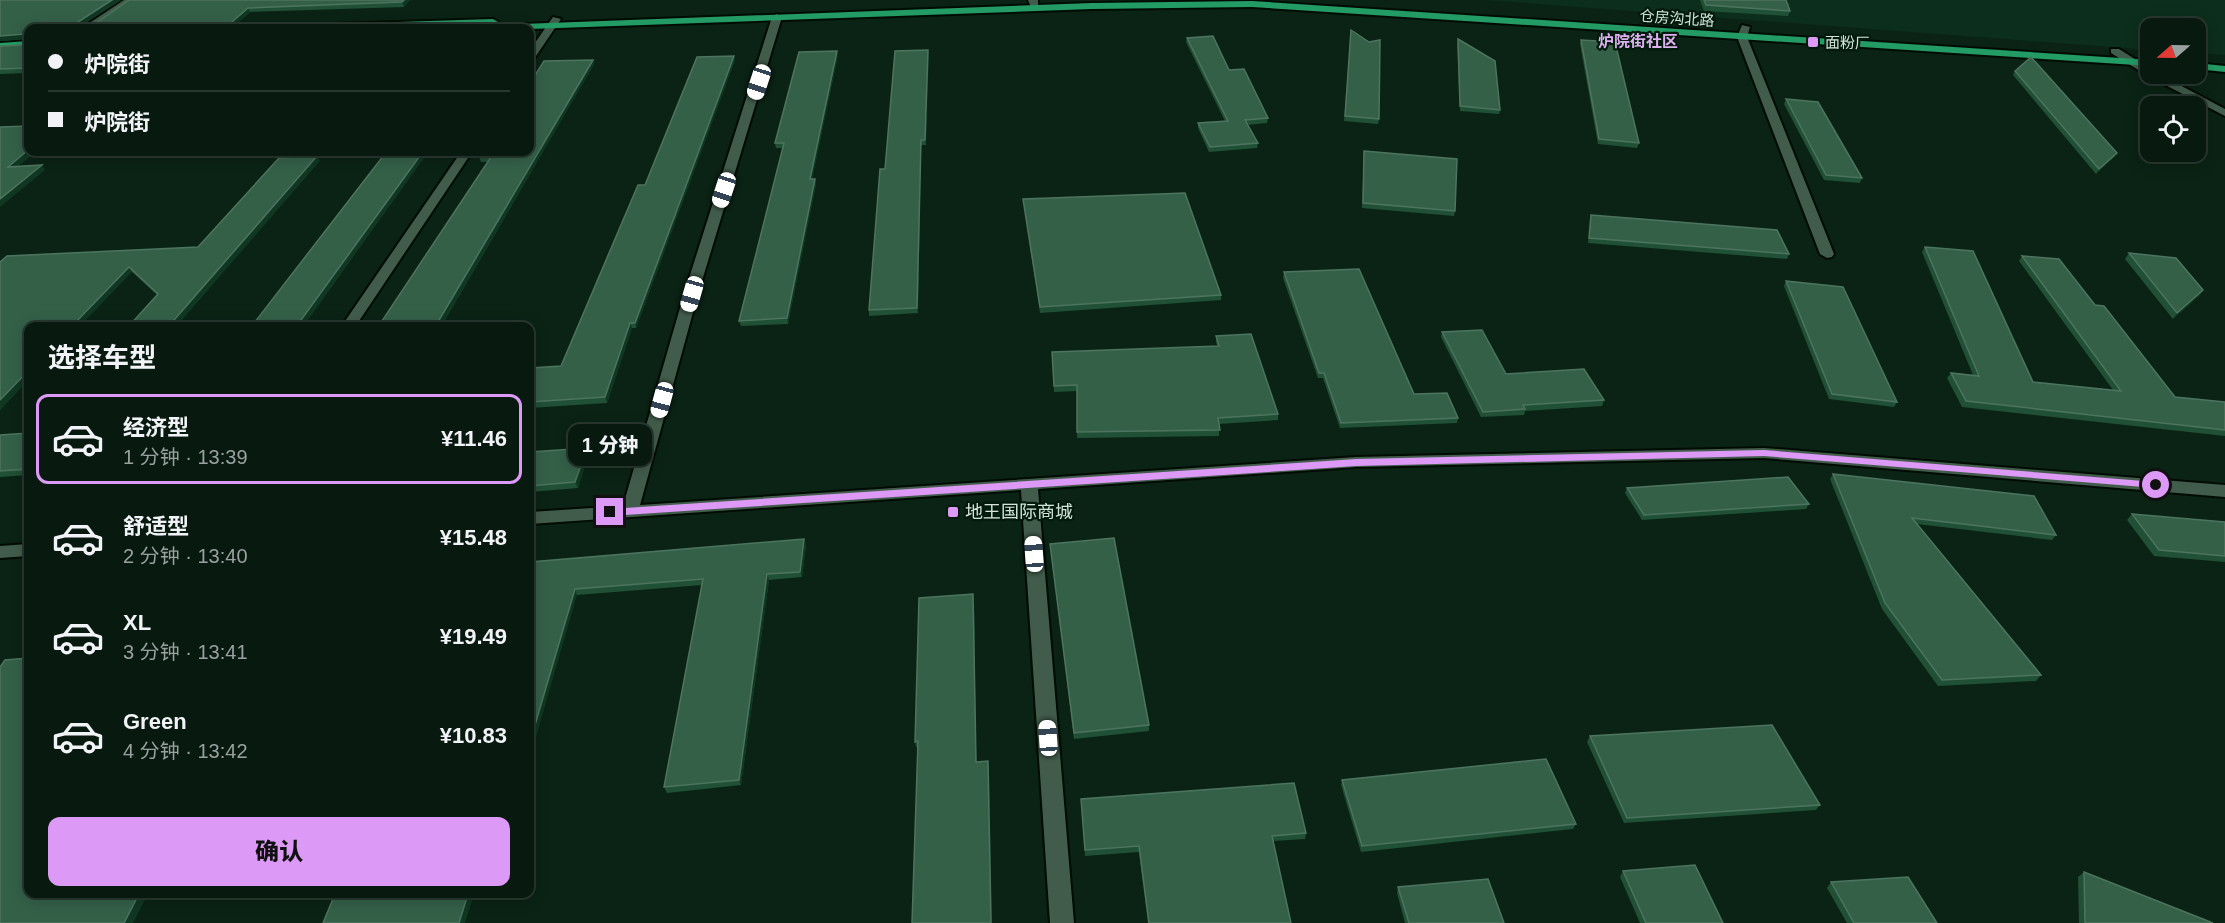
<!DOCTYPE html>
<html lang="zh">
<meta charset="utf-8">
<style>
:root{--surface:#081a10;--page:#112319;--text:#f1f3f6;--muted:#98a19f;--line:#293830;--accent:#dc99f5}
body{margin:0;font-family:Helvetica,"Noto Sans SC",sans-serif;background:var(--page);color:var(--text);height:100vh;display:flex;flex-direction:column;font-size:22px;white-space:nowrap}
*{box-sizing:border-box;margin:0}
p{font-size:20px;color:var(--muted)}
.icon{flex:none;width:33px;height:33px;fill:none;stroke:currentColor;stroke-width:2;stroke-linecap:round;stroke-linejoin:round}
.map{position:relative;flex:1;overflow:hidden}
.details{position:absolute;left:24px;top:322px;width:510px;height:576px;display:flex;flex-direction:column;background:var(--surface);border-radius:12px;box-shadow:0 3px 15px #0003,0 0 0 2px var(--line)}
.details>*{flex:none}
.hud{position:absolute;left:24px;top:24px;width:510px;height:132px;border-radius:12px;box-shadow:0 3px 15px #0003,0 0 0 2px var(--line);display:grid;align-content:center;height:132px;padding:0 24px;background:var(--surface)}
.needle{width:39px;rotate:250deg}
.fabs{position:absolute;left:2140px;top:18px;display:grid;gap:12px}
.fabs a{display:grid;place-items:center;width:66px;height:66px;border-radius:12px;background:var(--surface);box-shadow:0 3px 15px #0003,0 0 0 2px var(--line);font-size:30px}
.end{position:absolute;width:27px;height:27px;margin:-14px;border:8px solid #dc99f5;background:#111;box-shadow:0 0 0 3px #111}
.from{border-radius:50%}
.bubble{position:absolute;height:42px;border-radius:12px;background:var(--surface);box-shadow:0 3px 15px #0003,0 0 0 2px var(--line);font-size:20px;font-weight:800;line-height:42px;text-align:center}
.car{position:absolute;width:18px;height:36px;margin:-18px -9px;border-radius:8px;box-shadow:0 0 4px 2px #0007;background:linear-gradient(#fff 24%,#345 0 40%,#fff 0 76%,#345 0 86%,#fff 0)}
.hud b{display:flex;align-items:center;gap:21px;height:57px;font-size:22px}
.hud b+b{border-top:2px solid var(--line)}
.hud i{width:15px;height:15px;background:var(--text)}
ul{padding:0;list-style:none}
li{display:flex;align-items:center;gap:18px;height:90px;margin:0 12px 9px;padding:0 12px;border:3px solid transparent;border-radius:12px}
li div{flex:1}
li b{display:block;font-size:22px}
li em{font-style:normal;font-weight:800}
li.on{border-color:var(--accent)}
li>.icon{width:54px;height:54px;stroke-width:1.5}
h2{padding:0 24px;font-size:27px;line-height:72px}
.button{display:flex;gap:12px;margin-top:auto;padding:12px 24px}
.button a{flex:1;height:69px;border-radius:12px;background:var(--accent);color:#111;font-size:24px;font-weight:800;line-height:69px;text-align:center}
.map>svg:first-child{display:block}
</style>
<div class="map">
<svg width="2225" height="923" viewBox="0 0 2225 923">
<rect width="100%" height="100%" fill="#0a2315"/>
<polygon fill="#0c2e1c" points="1485,0 2225,0 2225,55 2196,53 2196,28 2151,28 2151,50"/>
<g fill="none" stroke-linecap="round" stroke-linejoin="round">
<g stroke="#000c03" stroke-width="4">
<g id="minor">
<polygon points="124,0 135,0 93,28 82,28"/>
<polygon points="777,14 782,17 698,294 640,505 1356,457 1764,448 2225,485 2225,497 1764,458 1356,467 1038,489 1074,923 1050,923 1021,490 530,524 530,512 623,506 684,294 772,17"/>
<polygon points="553,17 561,19 534,59 530,60 530,50"/>
<polygon points="1742,25 1750,27 1747,37 1834,254 1832,257 1827,258 1820,254 1737,37"/>
<polygon points="2111,49 2119,49 2151,69 2151,74 2159,74 2225,109 2225,116 2148,76 2111,53"/>
<polygon points="461,152 472,152 355,327 341,327"/>
<polygon points="28,544 28,556 0,558 0,546"/>
</g>
</g>
<g stroke="#000c03" stroke-width="4">
<polygon id="tertiary" points="1028,0 1038,0 1038,10 1032,10"/>
</g>
<g stroke="#000c03" stroke-width="4">
<g id="primary">
<polygon points="1252,1 2151,60 2151,66 1252,7 1092,9 530,29 478,28 481,25 296,28 301,25 493,19 498,22 494,25 1092,3"/>
<polygon points="28,41 28,47 0,49 0,43"/>
<polygon points="2196,63 2225,66 2225,72 2196,69"/>
</g>
</g>
<use href="#minor" fill="#425c4b" fill-rule="evenodd"/>
<use href="#tertiary" fill="#425c4b" fill-rule="evenodd"/>
<use href="#primary" fill="#239b65" fill-rule="evenodd"/>
</g>
<g fill="#205036">
<polygon points="0,0 121,0 82,25 92,26 129,0 410,0 404,7 250,12 232,28 28,28 28,73 0,74 0,46 25,45 27,39 0,41"/>
<polygon points="1700,0 1786,0 1790,11 1788,16 1704,11"/>
<polygon points="1351,30 1379,119 1378,124 1344,121"/>
<polygon points="1187,38 1229,70 1268,118 1267,123 1247,125 1258,143 1257,148 1209,152 1198,128 1198,123 1225,121 1186,42"/>
<polygon points="1458,39 1500,110 1499,114 1460,111 1457,44"/>
<polygon points="1581,40 1639,143 1637,148 1598,144 1580,44"/>
<polygon points="928,50 926,145 921,145 918,313 869,316 869,310 885,169"/>
<polygon points="838,55 812,179 815,179 816,184 788,324 741,326 739,321 783,148 776,148 775,143"/>
<polygon points="593,60 594,64 441,327 378,327 488,162 481,162 479,157"/>
<polygon points="735,60 636,328 632,328 607,403 530,408 530,368 561,366 645,185"/>
<polygon points="2015,71 2117,153 2114,157 2096,174 2013,75"/>
<polygon points="1786,99 1862,178 1860,183 1824,180 1784,104"/>
<polygon points="1364,151 1455,211 1454,216 1362,208"/>
<polygon points="320,161 157,295 132,272 28,327 28,380 0,410 0,262 198,247"/>
<polygon points="1023,199 1221,295 1221,300 1040,313"/>
<polygon points="1591,215 1789,254 1787,259 1588,243 1590,220"/>
<polygon points="1925,247 2033,382 2113,390 2019,261 2022,256 2095,305 2175,397 2225,402 2225,436 1962,407 1947,378 1951,373 1973,375 1922,252"/>
<polygon points="2129,253 2203,290 2200,295 2173,319 2125,259"/>
<polygon points="1284,272 1414,394 1458,418 1457,423 1340,428 1323,378 1318,378 1283,278"/>
<polygon points="1786,281 1897,402 1894,407 1829,399 1784,286"/>
<polygon points="1442,332 1506,374 1604,400 1602,406 1525,411 1524,415 1481,417 1441,337"/>
<polygon points="1216,336 1278,414 1278,420 1219,424 1219,436 1077,438 1077,391 1054,392 1052,352 1217,346 1216,342"/>
<polygon points="28,433 28,475 0,477 0,435"/>
<polygon points="530,452 589,453 578,488 530,492"/>
<polygon points="1833,474 2056,535 2052,540 1917,524 2041,675 2036,681 1938,686 1882,609 1830,479"/>
<polygon points="1627,488 1809,504 1806,509 1642,520 1625,493"/>
<polygon points="2132,514 2225,522 2225,562 2154,556 2127,520"/>
<polygon points="804,539 806,545 802,577 769,580 741,785 667,793 664,787 702,585 577,595 530,562"/>
<polygon points="1051,550 1149,725 1149,731 1074,739"/>
<polygon points="974,600 976,762 988,761 989,767 918,747 916,747 915,742"/>
<polygon points="1590,736 1820,805 1816,810 1624,823 1587,742"/>
<polygon points="1342,780 1576,824 1573,829 1361,852 1341,785"/>
<polygon points="1081,799 1306,833 1305,839 1273,841 1291,923 1148,923 1139,852 1085,856"/>
<polygon points="1623,871 1723,923 1640,923 1620,877"/>
<polygon points="2084,872 2213,923 2079,923 2078,877"/>
<polygon points="1831,882 1937,923 1847,923 1827,888"/>
<polygon points="1398,887 1504,923 1405,923 1397,893"/>
</g>
<g fill="#0f3722">
<polygon points="112,0 121,0 81,26 78,25 78,22"/>
<polygon points="404,0 410,0 404,7 402,2"/>
<polygon points="248,8 250,12 232,28 225,28"/>
<polygon points="25,34 28,39 0,41 0,36"/>
<polygon points="928,50 929,54 926,145 925,140"/>
<polygon points="837,51 838,55 811,184 810,179"/>
<polygon points="734,56 735,60 636,328 635,323"/>
<polygon points="593,60 594,64 441,327 435,327"/>
<polygon points="921,140 921,145 918,313 917,308"/>
<polygon points="28,150 28,152 36,152 11,172 8,167"/>
<polygon points="422,153 424,158 303,327 296,327"/>
<polygon points="2117,153 2114,157 2096,174 2099,169"/>
<polygon points="317,156 320,161 176,327 168,327"/>
<polygon points="42,165 45,170 0,207 0,199"/>
<polygon points="815,179 816,184 788,324 787,318"/>
<polygon points="129,267 132,272 79,327 71,327"/>
<polygon points="2203,290 2200,295 2173,319 2177,313"/>
<polygon points="630,323 632,328 607,403 605,397"/>
<polygon points="28,371 28,380 0,410 0,400"/>
<polygon points="587,448 589,453 578,488 575,482"/>
<polygon points="804,539 806,545 802,577 800,572"/>
<polygon points="767,574 769,580 741,785 739,780"/>
<polygon points="575,589 577,595 530,758 530,742"/>
<polygon points="973,594 974,600 976,768 976,762"/>
<polygon points="988,761 989,767 992,923 991,923"/>
<polygon points="139,894 148,894 133,923 124,923"/>
<polygon points="468,894 474,894 465,923 459,923"/>
</g>
<g fill="#346048" stroke="#4d745e" stroke-width="1.5">
<polygon points="0,0 112,0 78,22 78,25 92,26 129,0 404,0 402,2 248,8 225,28 28,28 28,68 0,69 0,46 25,45 28,37 25,34 0,36"/>
<polygon points="1704,0 1786,0 1790,11 1706,5"/>
<polygon points="1351,30 1369,42 1380,40 1379,119 1345,116"/>
<polygon points="1213,36 1229,70 1244,69 1268,118 1245,120 1258,143 1210,147 1198,123 1228,121 1187,38"/>
<polygon points="1458,39 1495,61 1500,110 1460,106"/>
<polygon points="1581,40 1615,42 1639,143 1599,139"/>
<polygon points="928,50 925,140 921,140 917,308 869,310 880,169 885,169 895,51"/>
<polygon points="837,51 810,179 815,179 787,318 739,321 784,143 775,143 799,52"/>
<polygon points="734,56 635,323 630,323 605,397 530,402 530,368 561,366 638,185 645,185 697,57"/>
<polygon points="2031,57 2117,153 2099,169 2015,71"/>
<polygon points="593,60 435,327 378,327 491,157 479,157 483,152 530,152 530,83 544,61"/>
<polygon points="1786,99 1818,102 1862,178 1826,175"/>
<polygon points="28,126 28,150 8,167 42,165 0,199 0,127"/>
<polygon points="1364,151 1457,159 1455,211 1363,203"/>
<polygon points="422,153 296,327 251,327 384,155"/>
<polygon points="317,156 168,327 128,327 158,294 129,267 71,327 28,327 28,371 0,400 0,262 7,256 198,247 279,158"/>
<polygon points="1185,193 1221,295 1040,307 1023,199"/>
<polygon points="1591,215 1777,230 1789,254 1589,238"/>
<polygon points="1925,247 1973,251 2033,382 2121,391 2022,256 2059,259 2095,305 2104,306 2175,397 2225,402 2225,430 1966,401 1951,373 1979,376"/>
<polygon points="2129,253 2176,258 2203,290 2177,313"/>
<polygon points="1359,269 1414,394 1447,393 1458,418 1341,423 1324,373 1319,373 1284,272"/>
<polygon points="1786,281 1843,287 1897,402 1832,394"/>
<polygon points="1482,330 1506,374 1584,369 1604,400 1523,405 1525,409 1483,412 1442,332"/>
<polygon points="1251,334 1278,414 1218,418 1220,430 1077,432 1077,385 1054,386 1052,352 1219,346 1216,336"/>
<polygon points="28,433 28,469 0,471 0,435"/>
<polygon points="587,448 575,482 530,486 530,452"/>
<polygon points="1833,474 2034,496 2056,535 1912,518 2041,675 1942,680 1885,603"/>
<polygon points="1788,477 1809,504 1644,515 1627,488"/>
<polygon points="2132,514 2225,522 2225,556 2159,550"/>
<polygon points="1114,538 1149,725 1074,733 1050,544"/>
<polygon points="804,539 800,572 767,574 739,780 664,787 703,579 575,589 530,742 530,562"/>
<polygon points="973,594 976,762 988,761 991,923 912,923 918,741 915,742 919,598"/>
<polygon points="28,658 28,894 139,894 124,923 0,923 0,667 5,660"/>
<polygon points="1772,725 1820,805 1627,818 1590,736"/>
<polygon points="1546,759 1576,824 1362,846 1342,780"/>
<polygon points="1294,783 1306,833 1272,836 1291,923 1149,923 1139,846 1085,850 1081,799"/>
<polygon points="1695,865 1723,923 1646,923 1623,871"/>
<polygon points="2084,872 2213,923 2085,923"/>
<polygon points="1908,877 1937,923 1854,923 1831,882"/>
<polygon points="1488,879 1504,923 1409,923 1398,887"/>
<polygon points="335,894 468,894 459,923 323,923"/>
</g>
<polygon fill="#dc99f5" points="1764,450 2156,482 2161,485 2156,488 1764,456 1356,466 610,516 605,512 610,509 1356,459"/>
<g fill="#dc99f5" stroke="#021a0c" stroke-width="2">
<rect x="1807" y="36" width="12" height="12" rx="3"/>
<rect x="947" y="506" width="12" height="12" rx="3"/>
</g>
<g text-anchor="middle" dominant-baseline="central" stroke-width="4.5" stroke-linejoin="round" paint-order="stroke">
<g font-size="15" fill="#d3e2d8" stroke="#021a0c">
<text transform="translate(1677 18) rotate(4)">仓房沟北路</text>
</g>
<g font-size="15" fill="#d3e2d8" stroke="#021a0c" text-anchor="start">
<text x="1825" y="42">面粉厂</text>
</g>
<g font-size="16" font-weight="bold" fill="#ddb0ef" stroke="#021a0c">
<text x="1638" y="41">炉院街社区</text>
</g>
<g font-size="18" fill="#d3e2d8" stroke="#021a0c" text-anchor="start">
<text x="965" y="512">地王国际商城</text>
</g>
</g>
</svg>
<div class="fabs">
<a><svg class="needle" viewBox="-14 -14 28 28"><path d="M0-13l5 13h-10z" fill="#e53935"/><path d="M0 13l5-13h-10z" fill="#98a19f"/></svg></a>
<a><svg class="icon" aria-label="locate" viewBox="0 0 24 24"><circle cx="12" cy="12" r="6"/><path d="M12 2v4M12 18v4M2 12h4M18 12h4"/></svg></a>
</div>
<i class="end from" style="left:2156px;top:485px"></i>
<i class="end" style="left:610px;top:512px"></i>
<div class="bubble" style="left:568px;top:424px;width:84px">1 分钟</div>
<i class="car" style="left:759px;top:82px;rotate:198deg"></i>
<i class="car" style="left:724px;top:190px;rotate:198deg"></i>
<i class="car" style="left:692px;top:294px;rotate:196deg"></i>
<i class="car" style="left:662px;top:400px;rotate:195deg"></i>
<i class="car" style="left:1034px;top:554px;rotate:356deg"></i>
<i class="car" style="left:1048px;top:738px;rotate:356deg"></i>
<div class="hud">
<b><i class="from"></i>炉院街</b>
<b><i></i>炉院街</b>
</div>
<section class="details">
<h2>选择车型</h2>
<ul>
<li class="on"><svg class="icon" aria-label="car" viewBox="0 0 24 24"><path d="M5 17H2v-5l4-1 3-4h7l3 4 3 1v5h-3M9 17h6M6 11h13"/><circle cx="7" cy="17" r="2"/><circle cx="17" cy="17" r="2"/></svg><div><b>经济型</b><p>1 分钟 · 13:39</p></div><em>¥11.46</em></li>
<li><svg class="icon" aria-label="car" viewBox="0 0 24 24"><path d="M5 17H2v-5l4-1 3-4h7l3 4 3 1v5h-3M9 17h6M6 11h13"/><circle cx="7" cy="17" r="2"/><circle cx="17" cy="17" r="2"/></svg><div><b>舒适型</b><p>2 分钟 · 13:40</p></div><em>¥15.48</em></li>
<li><svg class="icon" aria-label="car" viewBox="0 0 24 24"><path d="M5 17H2v-5l4-1 3-4h7l3 4 3 1v5h-3M9 17h6M6 11h13"/><circle cx="7" cy="17" r="2"/><circle cx="17" cy="17" r="2"/></svg><div><b>XL</b><p>3 分钟 · 13:41</p></div><em>¥19.49</em></li>
<li><svg class="icon" aria-label="car" viewBox="0 0 24 24"><path d="M5 17H2v-5l4-1 3-4h7l3 4 3 1v5h-3M9 17h6M6 11h13"/><circle cx="7" cy="17" r="2"/><circle cx="17" cy="17" r="2"/></svg><div><b>Green</b><p>4 分钟 · 13:42</p></div><em>¥10.83</em></li>
</ul>
<div class="button"><a>确认</a></div>
</section>
</div>
